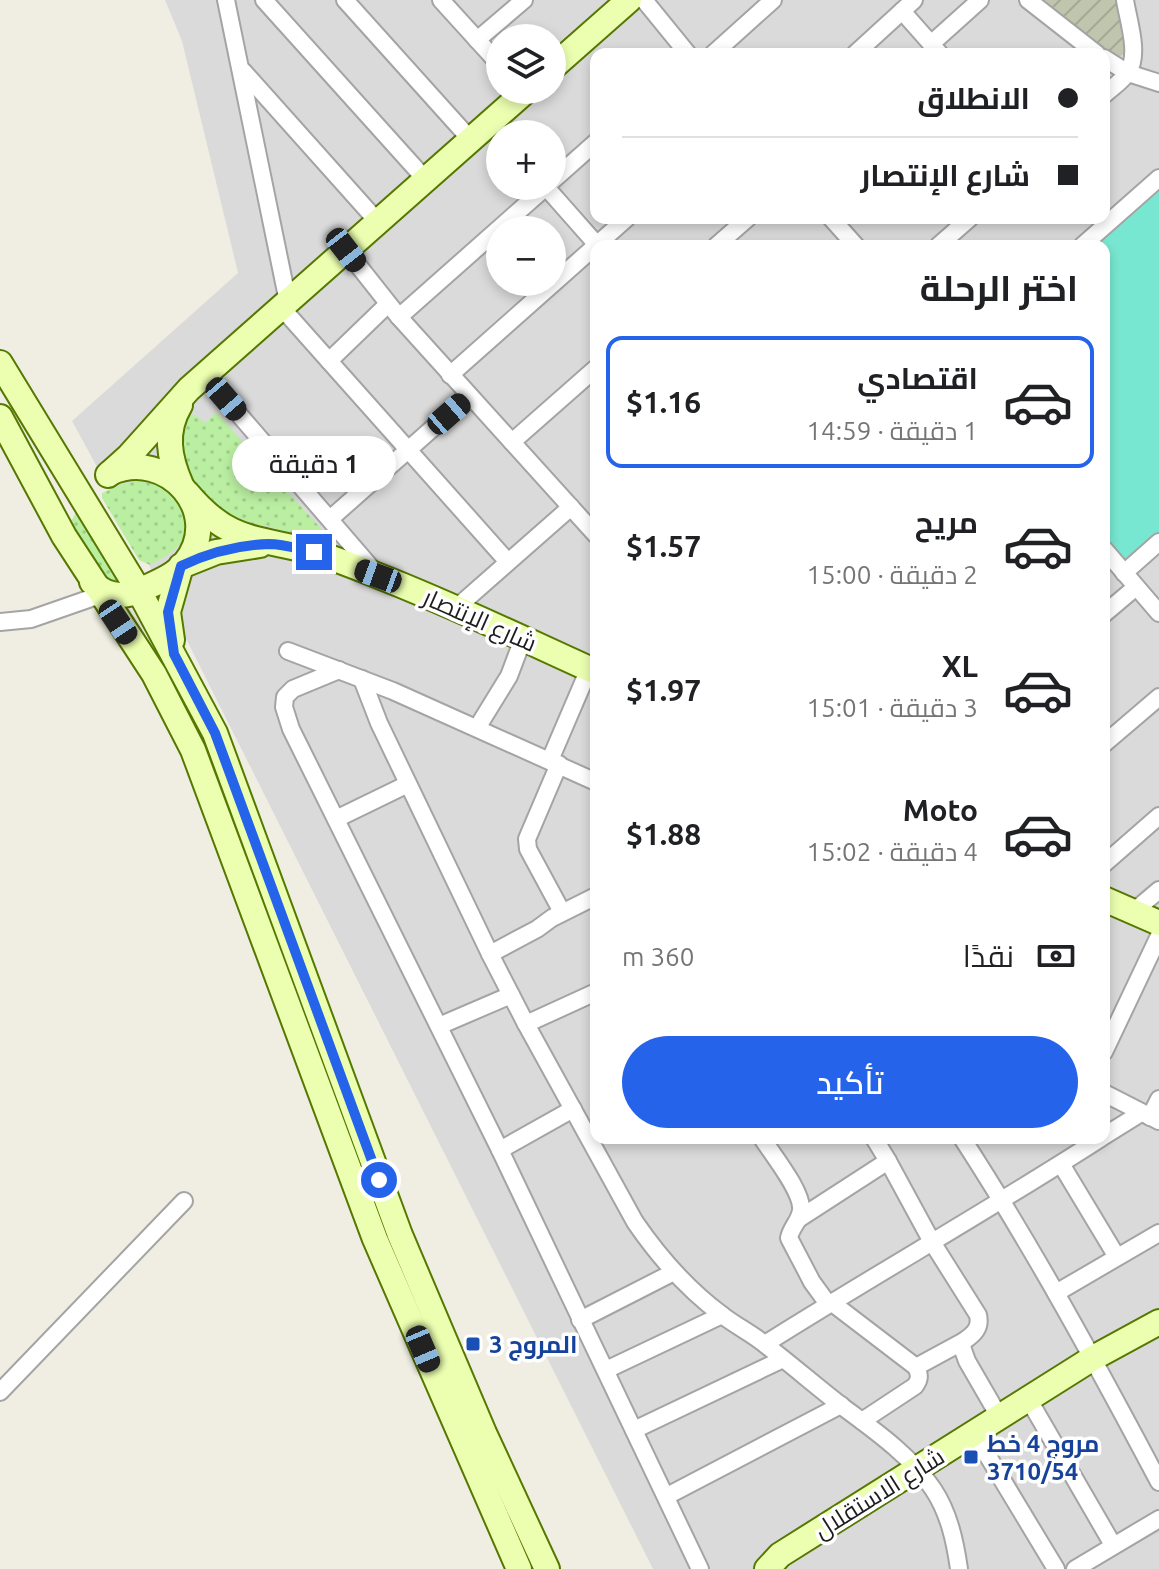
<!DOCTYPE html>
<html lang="ar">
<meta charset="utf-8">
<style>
:root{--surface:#fff;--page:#f6f6f6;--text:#202124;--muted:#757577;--line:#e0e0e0;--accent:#2563eb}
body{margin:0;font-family:Ubuntu,Cairo,sans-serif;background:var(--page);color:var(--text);direction:rtl;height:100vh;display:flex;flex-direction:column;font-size:30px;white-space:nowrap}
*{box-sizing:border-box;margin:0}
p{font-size:26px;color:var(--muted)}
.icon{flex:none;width:44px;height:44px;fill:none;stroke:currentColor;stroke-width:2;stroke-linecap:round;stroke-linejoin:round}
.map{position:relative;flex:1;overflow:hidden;direction:ltr}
.panel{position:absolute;left:590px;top:240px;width:520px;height:904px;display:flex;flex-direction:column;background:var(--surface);border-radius:16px;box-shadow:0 4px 12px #0003;direction:rtl}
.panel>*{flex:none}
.top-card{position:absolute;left:590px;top:48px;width:520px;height:176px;border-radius:16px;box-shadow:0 4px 12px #0003;direction:rtl;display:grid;align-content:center;height:176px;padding:0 32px;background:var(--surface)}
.tools{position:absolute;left:486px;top:24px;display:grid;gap:16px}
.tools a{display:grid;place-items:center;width:80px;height:80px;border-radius:50%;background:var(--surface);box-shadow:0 4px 12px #0003;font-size:40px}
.end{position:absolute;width:36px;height:36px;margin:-18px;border:10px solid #2563eb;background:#fff;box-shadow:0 0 0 4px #fff}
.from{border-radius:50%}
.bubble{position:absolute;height:56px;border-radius:28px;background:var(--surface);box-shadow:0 4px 12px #0003;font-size:26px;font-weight:600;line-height:56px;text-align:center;direction:rtl}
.car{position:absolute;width:24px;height:48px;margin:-24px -12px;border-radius:10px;box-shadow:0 0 6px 2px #0007;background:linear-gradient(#222 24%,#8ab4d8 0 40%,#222 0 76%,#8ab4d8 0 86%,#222 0)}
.top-card b{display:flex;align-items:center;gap:28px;height:76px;font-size:30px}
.top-card b+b{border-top:2px solid var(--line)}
.top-card i{width:20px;height:20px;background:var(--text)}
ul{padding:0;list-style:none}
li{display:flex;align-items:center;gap:24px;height:132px;margin:0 16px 12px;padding:0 16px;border:4px solid transparent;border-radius:16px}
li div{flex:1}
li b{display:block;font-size:30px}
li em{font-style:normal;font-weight:600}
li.on{border-color:var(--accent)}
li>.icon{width:72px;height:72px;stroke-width:1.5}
h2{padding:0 32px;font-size:36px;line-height:96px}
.pay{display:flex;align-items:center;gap:20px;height:88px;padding:0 32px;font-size:30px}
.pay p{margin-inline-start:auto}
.cta{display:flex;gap:16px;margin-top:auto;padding:16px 32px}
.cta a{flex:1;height:92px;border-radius:48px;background:var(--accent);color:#fff;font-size:32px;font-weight:600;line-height:92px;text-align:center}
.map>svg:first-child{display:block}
</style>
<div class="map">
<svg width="1159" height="1569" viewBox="0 0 1159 1569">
<defs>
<pattern id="construction-furrows" width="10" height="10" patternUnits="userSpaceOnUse" patternTransform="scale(2)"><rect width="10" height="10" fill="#c0c5ad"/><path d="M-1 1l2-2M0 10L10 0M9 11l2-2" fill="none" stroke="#a5a994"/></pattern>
<pattern id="grass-dots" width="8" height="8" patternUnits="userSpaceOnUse" patternTransform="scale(2)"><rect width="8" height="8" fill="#baefa2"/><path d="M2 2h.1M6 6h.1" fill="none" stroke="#9fcc8b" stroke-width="1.8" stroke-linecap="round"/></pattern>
</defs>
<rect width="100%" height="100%" fill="#f0eee2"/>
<path fill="#dbdada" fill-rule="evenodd" d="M165,0H1159V1569H653L132,531L72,421L238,273L182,41ZM500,38H552V90H500ZM596,54H1104V218H596ZM500,134H552V186H500ZM500,230H552V282H500ZM596,246H1104V1138H596Z"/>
<polygon fill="url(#construction-furrows)" points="1038,0 1117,0 1126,53 1117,58 1061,24"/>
<g fill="url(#grass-dots)">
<polygon points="216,412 334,543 333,547 266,526 248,526 222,512 189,478 179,449 185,420 193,414 206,423"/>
<path d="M134,482C146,482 156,482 166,488C183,497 194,526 181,543C173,553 161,559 150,565L139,560L102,498V493L122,484Z"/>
<polygon points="77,510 121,579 111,582 99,575 70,524"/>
</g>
<polygon fill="#78e7d1" points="1159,189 1159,535 1125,565 1104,541 1104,246 1095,246"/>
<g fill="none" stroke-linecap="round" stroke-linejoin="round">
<g stroke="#a4a4a4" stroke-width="20">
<g id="street">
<polyline points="226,0 288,302"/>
<polyline points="264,0 426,180"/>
<polyline points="345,0 471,140"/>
<polyline points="441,0 500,65"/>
<polyline points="644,0 688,54"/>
<polyline points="1028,0 1097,54"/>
<polyline points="902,11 940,54"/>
<polyline points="477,40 524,0"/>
<polyline points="931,44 980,0"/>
<polyline points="713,54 773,0"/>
<polyline points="855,54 914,0"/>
<polyline points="1104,58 1128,73 1159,83"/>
<polyline points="243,71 378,222"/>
<path d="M1104,95C1111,88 1123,81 1128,72C1140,54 1128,20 1125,0"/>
<polyline points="552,181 596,142"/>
<polyline points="545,186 598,246"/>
<polyline points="831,218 856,246"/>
<polyline points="716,246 748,218"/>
<polyline points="938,246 970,218"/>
<polyline points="1082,246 1159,178"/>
<polyline points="346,250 399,317 596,535"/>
<polyline points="281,307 508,562"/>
<polyline points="399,317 547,186"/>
<polyline points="329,361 388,304"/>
<polyline points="205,375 374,571"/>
<polyline points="450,375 627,218"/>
<polyline points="512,442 596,368"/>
<polyline points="330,519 469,396"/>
<polyline points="1104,549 1159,613"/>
<polyline points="1124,573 1159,542"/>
<polyline points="455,609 571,507"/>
<polyline points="1104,614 1136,587"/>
<polyline points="0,622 31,619 100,595"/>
<polyline points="288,651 393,691 596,782"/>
<polyline points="339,670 293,689 285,697 284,707 291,729 500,1150 700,1569"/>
<path d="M362,679L379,723L490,954L526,1024L635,1222C659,1257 687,1289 722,1315C736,1326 753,1334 767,1346C793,1366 817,1387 843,1407C874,1430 911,1456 933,1489C949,1513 955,1541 959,1569"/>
<polyline points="477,728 509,676 523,639"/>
<polyline points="1104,744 1159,697"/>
<polyline points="550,760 589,669"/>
<polyline points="559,764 527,839 528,849 562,912"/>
<polyline points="336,819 408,784"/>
<polyline points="1104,864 1159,816"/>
<polyline points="1133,912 1159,890"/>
<polyline points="490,954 537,929 552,918 596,896"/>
<polyline points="526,1024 596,992"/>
<polyline points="439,1026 511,995"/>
<polyline points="1104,1052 1159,936"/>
<polyline points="1104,1093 1159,1121"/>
<polyline points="1150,1117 1159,1099"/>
<polyline points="1104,1136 1141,1113"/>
<path d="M762,1138C772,1154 803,1192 801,1210C800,1221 791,1227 789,1238L812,1282L828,1304"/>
<polyline points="874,1138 888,1161"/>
<path d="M962,1138C1034,1249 1097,1365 1159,1482"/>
<polyline points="500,1150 573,1109"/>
<polyline points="1061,1164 1117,1257"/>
<path d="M800,1218L888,1161L932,1242L978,1315C981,1328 974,1334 964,1341L962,1347L967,1361L1000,1418"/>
<polyline points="1056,1293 1159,1233"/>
<path d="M831,1302L916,1367C920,1375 920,1379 915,1386L862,1421"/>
<polyline points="580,1320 674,1272"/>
<path d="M765,1344C876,1274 991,1209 1101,1138"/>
<polyline points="916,1367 964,1341"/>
<polyline points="606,1370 722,1315"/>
<polyline points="0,1392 184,1201"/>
<polyline points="1029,1400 1113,1545"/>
<polyline points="634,1430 783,1359"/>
<polyline points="974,1433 1056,1569"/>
<polyline points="667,1496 841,1405"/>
<polyline points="1075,1569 1159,1519"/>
</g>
</g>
<g stroke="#557800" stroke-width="28">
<g id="secondary">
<polyline points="552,68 629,0"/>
<polyline points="0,363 139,591 215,733 400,1235 484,1433 547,1569"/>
<path d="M180,405C164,432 169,458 181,485"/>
<polyline points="0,417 64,536 154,674 193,750 375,1239 519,1569"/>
<polyline points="108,475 128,457 189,389 527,90"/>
<path d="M188,494C229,543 257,537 313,552C334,558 356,567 376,575C451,604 523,639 596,672"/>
<path d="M92,582C107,598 125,598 143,589C158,582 174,576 185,563C225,513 167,447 110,473"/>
<polyline points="172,640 168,612 181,566 216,552 260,545"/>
<polyline points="1104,899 1159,923"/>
<polyline points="767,1569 780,1555 1093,1358 1159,1322"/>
</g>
</g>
<use href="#street" stroke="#fff" stroke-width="16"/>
<use href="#secondary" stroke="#ecffb0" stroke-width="24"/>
</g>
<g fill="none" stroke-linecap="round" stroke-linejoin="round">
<path stroke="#2563eb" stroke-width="10" d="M314,552C299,549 283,544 269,544C238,545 208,553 181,566L168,612L174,654L215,733L379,1180"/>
</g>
<g fill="#1a4fb4" stroke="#fff" stroke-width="3">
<rect x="465" y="1336" width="16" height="16" rx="4"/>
<rect x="963" y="1449" width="16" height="16" rx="4"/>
</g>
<g text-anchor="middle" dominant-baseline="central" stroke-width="7" stroke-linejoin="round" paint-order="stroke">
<g font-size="24" fill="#1d1d1d" stroke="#fff">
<text transform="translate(480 620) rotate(24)">شارع الإنتصار</text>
<text transform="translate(879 1493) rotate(-32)">شارع الاستقلال</text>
</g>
<g font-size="24" font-weight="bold" fill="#164399" stroke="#fff" text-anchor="start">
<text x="489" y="1344">المروج 3</text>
<text x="987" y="1443">مروج 4 خط<tspan x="987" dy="28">3710/54</tspan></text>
</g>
</g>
</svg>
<div class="tools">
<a><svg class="icon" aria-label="layers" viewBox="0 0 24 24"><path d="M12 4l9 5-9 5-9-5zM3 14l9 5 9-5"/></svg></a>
<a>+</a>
<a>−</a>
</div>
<i class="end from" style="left:379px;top:1180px"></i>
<i class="end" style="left:314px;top:552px"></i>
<div class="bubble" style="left:232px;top:436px;width:164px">1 دقيقة</div>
<i class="car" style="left:346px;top:250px;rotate:142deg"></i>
<i class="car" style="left:226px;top:399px;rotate:139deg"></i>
<i class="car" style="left:449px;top:414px;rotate:49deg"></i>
<i class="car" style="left:378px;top:576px;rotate:290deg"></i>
<i class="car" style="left:118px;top:622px;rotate:146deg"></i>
<i class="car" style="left:423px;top:1349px;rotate:157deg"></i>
<div class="top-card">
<b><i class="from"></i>الانطلاق</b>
<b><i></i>شارع الإنتصار</b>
</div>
<section class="panel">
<h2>اختر الرحلة</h2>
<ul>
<li class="on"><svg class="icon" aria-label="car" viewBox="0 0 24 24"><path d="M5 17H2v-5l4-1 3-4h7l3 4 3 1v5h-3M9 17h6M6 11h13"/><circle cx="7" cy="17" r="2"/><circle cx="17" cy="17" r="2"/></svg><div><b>اقتصادي</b><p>1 دقيقة · 14:59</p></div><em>$1.16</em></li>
<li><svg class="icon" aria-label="car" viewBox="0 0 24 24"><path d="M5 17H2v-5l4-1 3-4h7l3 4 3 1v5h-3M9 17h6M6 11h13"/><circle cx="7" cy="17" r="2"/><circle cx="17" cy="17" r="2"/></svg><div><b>مريح</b><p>2 دقيقة · 15:00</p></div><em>$1.57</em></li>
<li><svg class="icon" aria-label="car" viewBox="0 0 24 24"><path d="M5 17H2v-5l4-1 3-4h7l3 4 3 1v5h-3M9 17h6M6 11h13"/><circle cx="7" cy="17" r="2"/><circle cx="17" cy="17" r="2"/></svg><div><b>XL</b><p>3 دقيقة · 15:01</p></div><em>$1.97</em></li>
<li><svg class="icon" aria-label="car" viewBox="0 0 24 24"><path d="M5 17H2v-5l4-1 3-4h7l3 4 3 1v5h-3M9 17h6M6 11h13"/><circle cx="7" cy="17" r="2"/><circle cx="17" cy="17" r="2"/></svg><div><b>Moto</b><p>4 دقيقة · 15:02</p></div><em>$1.88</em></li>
</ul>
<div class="pay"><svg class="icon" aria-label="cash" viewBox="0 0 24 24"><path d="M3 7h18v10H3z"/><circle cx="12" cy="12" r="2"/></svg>نقدًا<p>360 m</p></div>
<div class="cta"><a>تأكيد</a></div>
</section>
</div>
